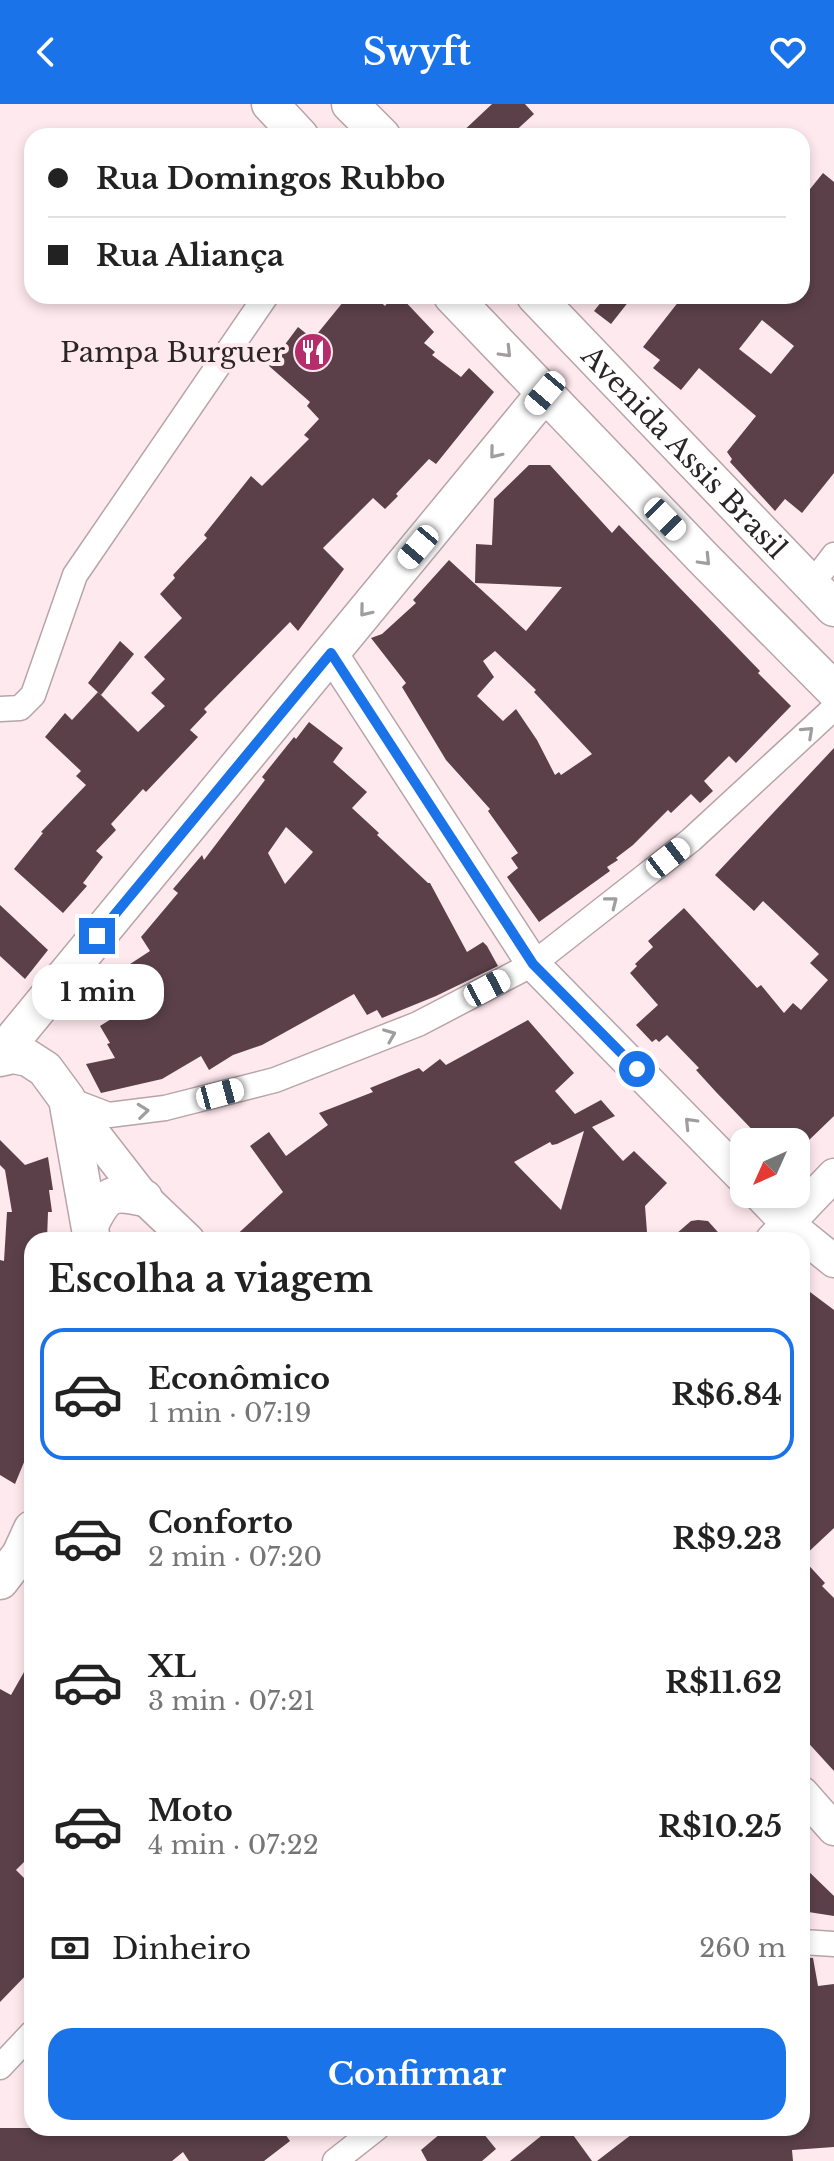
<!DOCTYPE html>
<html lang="pt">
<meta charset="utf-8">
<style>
:root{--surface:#fff;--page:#f2f2f2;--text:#222;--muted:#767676;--line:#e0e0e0;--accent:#1a73e8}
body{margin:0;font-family:"Libre Baskerville",serif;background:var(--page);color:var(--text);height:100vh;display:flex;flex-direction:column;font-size:30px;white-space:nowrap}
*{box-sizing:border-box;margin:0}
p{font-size:26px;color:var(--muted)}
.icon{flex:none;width:44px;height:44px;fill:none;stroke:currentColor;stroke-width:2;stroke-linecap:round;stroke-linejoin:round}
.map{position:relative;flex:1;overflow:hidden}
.panel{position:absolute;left:24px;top:1128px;width:786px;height:904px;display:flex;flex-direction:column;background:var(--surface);border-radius:24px;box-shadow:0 4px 12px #0003}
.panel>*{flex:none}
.hud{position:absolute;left:24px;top:24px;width:786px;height:176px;border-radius:24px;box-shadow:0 4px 12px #0003;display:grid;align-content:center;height:176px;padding:0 24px;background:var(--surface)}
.needle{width:52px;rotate:225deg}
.buttons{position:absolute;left:730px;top:1024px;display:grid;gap:16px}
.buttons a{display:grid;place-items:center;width:80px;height:80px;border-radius:16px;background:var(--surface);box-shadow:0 4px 12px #0003;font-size:40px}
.end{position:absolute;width:36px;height:36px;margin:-18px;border:10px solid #1a73e8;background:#fff;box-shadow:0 0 0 4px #fff}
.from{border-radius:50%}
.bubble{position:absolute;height:56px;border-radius:24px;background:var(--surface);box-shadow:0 4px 12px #0003;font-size:26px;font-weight:700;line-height:56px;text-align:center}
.car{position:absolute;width:24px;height:48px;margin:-24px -12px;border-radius:10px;box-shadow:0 0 6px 2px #0007;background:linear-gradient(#fff 24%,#345 0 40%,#fff 0 76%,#345 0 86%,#fff 0)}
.hud b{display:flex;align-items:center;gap:28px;height:76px;font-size:30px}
.hud b+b{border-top:2px solid var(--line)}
.hud i{width:20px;height:20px;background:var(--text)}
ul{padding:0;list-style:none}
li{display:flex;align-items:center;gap:24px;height:132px;margin:0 16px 12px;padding:0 8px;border:4px solid transparent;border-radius:24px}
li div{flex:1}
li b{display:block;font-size:30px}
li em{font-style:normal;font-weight:700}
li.selected{border-color:var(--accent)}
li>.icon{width:72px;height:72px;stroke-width:1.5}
h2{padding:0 24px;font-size:36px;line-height:96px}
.pay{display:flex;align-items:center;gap:20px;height:88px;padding:0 24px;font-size:30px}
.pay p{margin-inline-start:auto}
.cta{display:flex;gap:16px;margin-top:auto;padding:16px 24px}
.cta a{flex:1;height:92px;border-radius:24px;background:var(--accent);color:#fff;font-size:32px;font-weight:700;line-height:92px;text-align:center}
header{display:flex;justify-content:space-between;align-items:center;height:104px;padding:0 24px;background:var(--accent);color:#fff;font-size:36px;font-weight:700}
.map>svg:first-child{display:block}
</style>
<header><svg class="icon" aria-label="back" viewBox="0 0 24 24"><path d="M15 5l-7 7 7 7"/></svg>Swyft<svg class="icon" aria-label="heart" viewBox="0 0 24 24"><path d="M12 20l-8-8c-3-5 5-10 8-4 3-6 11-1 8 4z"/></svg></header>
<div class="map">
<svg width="834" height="2057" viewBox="0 0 834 2057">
<rect width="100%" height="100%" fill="#fee9ef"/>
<g fill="#5b4049" fill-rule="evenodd">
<polygon points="492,0 525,0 534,10 510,32 458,32"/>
<path d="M823,69L834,78V369L802,409L785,395L775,407L730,358L732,355L727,348L756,312L699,264L681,286L653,264L660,256L643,243L683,192H802V95ZM762,216L794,242L771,270L739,245Z"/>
<polygon points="348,192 374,192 385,202 393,192 400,192 434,228 424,239 435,248 432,251 461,273 469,264 494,288 436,360 429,355 396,390 398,392 385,405 373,394 323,444 344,465 298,527 290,518 204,605 207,608 190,626 198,633 146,688 143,685 111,720 116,726 96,747 103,753 83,779 87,782 63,809 14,765 43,729 41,728 86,681 76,672 81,667 45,633 65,609 72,616 98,588 138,628 165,602 151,589 165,575 144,553 182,514 160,490 175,474 173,471 207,434 204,431 251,372 262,382 309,335 304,331 319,315 307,302 310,298 269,262 298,223 313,235"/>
<polygon points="606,192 633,192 611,220 594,207"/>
<path d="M529,361H550L612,429L619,421L760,567L758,569L791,602L736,659L729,652L704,677L713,687L700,699L691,690L671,709L668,706L633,741L616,754L618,756L607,763L610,767L539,818L507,773L518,764L511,754L518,749L488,707L490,705L446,656L402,583L406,579L371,534L382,530L416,499L413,496L449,456L526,527L562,483L475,479L476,440L492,441L494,395ZM495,547L536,586L534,588L592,650L561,671L559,668L555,671L537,636L516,605L503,617L477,592L494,573L483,557Z"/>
<polygon points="120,537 134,550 101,591 88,579"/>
<path d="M309,618L343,644L333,658L367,688L352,704L379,729L377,731L428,779H430L467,848L483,838L487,842L498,862L436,892L382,914L377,906L367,911L354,890L262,941L233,951L209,966L201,952L162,975L101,989L86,960L115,954L107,940L110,939L100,922L127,905L120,893L136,883L124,864L150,847L141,833L178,789L173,785L202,751L204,756L265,676L262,673L294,633L296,635ZM286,723L313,748L285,780L268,749Z"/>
<polygon points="834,644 834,1012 807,1038 764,1038 716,988 696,966 699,964 667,931 659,938 656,935 652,938 636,921 658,901 630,869 637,862 635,860 653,843 648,837 684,804 757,884 761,881 784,909 793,899 801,906 828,876 810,859 819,850 763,797 754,807 715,771"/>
<polygon points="0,801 48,846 25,875 0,852"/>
<path d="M528,916L574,969L555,987L575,1010L601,996L615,1012L592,1023L623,1057L634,1047L667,1079L645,1102L647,1128L640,1129L641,1136H231L283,1088L250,1042L269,1028L286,1052L328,1021L319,1009L373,988L370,984L419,964L423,968L440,955L446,961ZM584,1027L561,1106L514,1058L550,1038L552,1041L557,1040Z"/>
<polygon points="0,1036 25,1061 48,1053 53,1086 49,1086 52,1108 48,1108 47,1136 32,1136 32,1339 15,1380 0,1371 0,1156 4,1157 7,1108 12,1108 5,1066 0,1061"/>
<polygon points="698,1116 708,1117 725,1136 669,1136 691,1117"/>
<polygon points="802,1182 834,1206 834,1424 802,1454 825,1479 822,1482 834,1494 834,1667 802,1632"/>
<polygon points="32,1554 32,1750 16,1766 32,1782 32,1865 0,1898 0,1585 11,1591"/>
<polygon points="802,1761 834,1792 834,1812 802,1807"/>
<polygon points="802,1853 813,1854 818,1882 834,1880 834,2043 792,2046 793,2057 597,2057 640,2024 802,2024"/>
<polygon points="0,2024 281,2024 290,2037 264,2057 189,2057 183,2048 172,2057 0,2057"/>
<polygon points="447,2024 479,2024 496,2045 482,2057 427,2057 421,2046"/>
<polygon points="551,2024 568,2024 592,2057 510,2057"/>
</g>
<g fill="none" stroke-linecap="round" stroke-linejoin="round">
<g stroke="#b7a4a9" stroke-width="27">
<g id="minor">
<polyline points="811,481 834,451"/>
<polyline points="0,605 20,604 33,591 75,471 266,192"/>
<polyline points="67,995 109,1011 165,1004 275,976 418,920 533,860 691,736 834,604"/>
<polyline points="802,1838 834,1840"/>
<polyline points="0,1963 32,1929"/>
<polyline points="335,2057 377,2024"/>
</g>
</g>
<g stroke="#b7a4a9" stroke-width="35">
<g id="tertiary">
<polyline points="331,549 533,860 744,1075"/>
<polyline points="67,995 144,1094 188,1136"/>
<polyline points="759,1090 787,1119 834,1157"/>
<polyline points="772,1136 834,1071"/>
<polyline points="802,1689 834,1725"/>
</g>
</g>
<g stroke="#b7a4a9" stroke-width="39">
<g id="secondary">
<polyline points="270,0 300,32"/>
<polyline points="350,0 382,32"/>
<polyline points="452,192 705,456 834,586"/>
<path id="s1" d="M535,192L834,504"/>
<polyline points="0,951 545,289"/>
<polyline points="0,954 13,951 28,954 45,965 67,995 92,1136"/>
<path d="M91,1119C106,1089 112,1087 144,1094"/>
<polyline points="0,1477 20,1451 32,1425"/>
</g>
</g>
<use href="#minor" stroke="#fff" stroke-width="24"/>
<use href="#tertiary" stroke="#fff" stroke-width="32"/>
<use href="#secondary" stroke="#fff" stroke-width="36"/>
</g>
<defs><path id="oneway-chevron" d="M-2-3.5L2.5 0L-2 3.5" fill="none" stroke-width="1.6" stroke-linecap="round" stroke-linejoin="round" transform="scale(2)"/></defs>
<g stroke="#a09d9e">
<use href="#oneway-chevron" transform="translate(506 248) rotate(46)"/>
<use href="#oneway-chevron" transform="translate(495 349) rotate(129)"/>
<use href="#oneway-chevron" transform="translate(705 456) rotate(46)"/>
<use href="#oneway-chevron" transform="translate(365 507) rotate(129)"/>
<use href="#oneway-chevron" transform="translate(808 628) rotate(-43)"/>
<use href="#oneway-chevron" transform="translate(612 798) rotate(-38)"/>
<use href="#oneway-chevron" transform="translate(390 931) rotate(-22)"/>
<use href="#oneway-chevron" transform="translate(143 1007) rotate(-6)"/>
<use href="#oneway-chevron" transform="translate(690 1019) rotate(-134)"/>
</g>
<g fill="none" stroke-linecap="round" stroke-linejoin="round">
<polyline stroke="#1a73e8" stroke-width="10" points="97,832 331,549 533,860 637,965"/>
</g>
<defs>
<g id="restaurant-disc" transform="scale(2)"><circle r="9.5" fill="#b62d6b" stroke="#fee9ef"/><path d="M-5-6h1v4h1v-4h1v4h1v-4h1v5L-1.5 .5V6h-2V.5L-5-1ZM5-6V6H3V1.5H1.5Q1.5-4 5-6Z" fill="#fff"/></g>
</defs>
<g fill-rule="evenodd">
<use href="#restaurant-disc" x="313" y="248"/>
</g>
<g text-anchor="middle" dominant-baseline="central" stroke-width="8" stroke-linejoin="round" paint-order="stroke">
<g font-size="28" fill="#2c2527" stroke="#fee9ef" text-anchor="end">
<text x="285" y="248">Pampa Burguer</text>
</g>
<g font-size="28" fill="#2c2527" stroke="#fee9ef">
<text stroke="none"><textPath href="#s1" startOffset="216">Avenida Assis Brasil</textPath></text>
</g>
</g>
</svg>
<div class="buttons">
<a><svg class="needle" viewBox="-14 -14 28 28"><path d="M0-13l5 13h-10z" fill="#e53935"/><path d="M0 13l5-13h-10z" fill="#767676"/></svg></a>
</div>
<i class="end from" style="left:637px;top:965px"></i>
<i class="end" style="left:97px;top:832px"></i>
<div class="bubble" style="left:32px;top:860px;width:132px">1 min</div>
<i class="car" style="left:545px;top:289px;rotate:220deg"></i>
<i class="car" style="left:665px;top:415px;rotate:136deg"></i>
<i class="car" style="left:418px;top:443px;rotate:220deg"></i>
<i class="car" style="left:668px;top:754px;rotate:52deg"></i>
<i class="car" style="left:487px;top:884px;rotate:62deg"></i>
<i class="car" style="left:220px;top:990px;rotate:75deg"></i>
<div class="hud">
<b><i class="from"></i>Rua Domingos Rubbo</b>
<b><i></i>Rua Aliança</b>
</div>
<section class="panel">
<h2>Escolha a viagem</h2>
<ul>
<li class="selected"><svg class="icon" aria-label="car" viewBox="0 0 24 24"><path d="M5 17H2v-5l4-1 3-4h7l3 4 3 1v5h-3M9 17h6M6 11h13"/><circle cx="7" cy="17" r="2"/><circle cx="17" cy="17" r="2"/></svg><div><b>Econômico</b><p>1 min · 07:19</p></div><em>R$6.84</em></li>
<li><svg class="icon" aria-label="car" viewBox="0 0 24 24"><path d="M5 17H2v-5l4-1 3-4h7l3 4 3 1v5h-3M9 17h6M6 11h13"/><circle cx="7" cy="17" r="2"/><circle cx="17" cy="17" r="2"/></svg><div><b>Conforto</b><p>2 min · 07:20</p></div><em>R$9.23</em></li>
<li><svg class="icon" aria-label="car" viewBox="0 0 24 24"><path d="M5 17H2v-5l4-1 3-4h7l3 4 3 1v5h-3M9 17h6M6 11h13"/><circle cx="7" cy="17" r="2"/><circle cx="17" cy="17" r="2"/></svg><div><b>XL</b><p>3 min · 07:21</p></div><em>R$11.62</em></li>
<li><svg class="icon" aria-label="car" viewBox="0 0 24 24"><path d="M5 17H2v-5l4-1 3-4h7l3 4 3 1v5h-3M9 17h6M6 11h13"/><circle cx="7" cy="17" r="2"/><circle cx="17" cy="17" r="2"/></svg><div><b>Moto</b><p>4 min · 07:22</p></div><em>R$10.25</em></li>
</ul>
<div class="pay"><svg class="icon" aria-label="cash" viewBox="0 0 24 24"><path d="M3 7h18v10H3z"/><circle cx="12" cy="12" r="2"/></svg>Dinheiro<p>260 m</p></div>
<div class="cta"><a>Confirmar</a></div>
</section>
</div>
